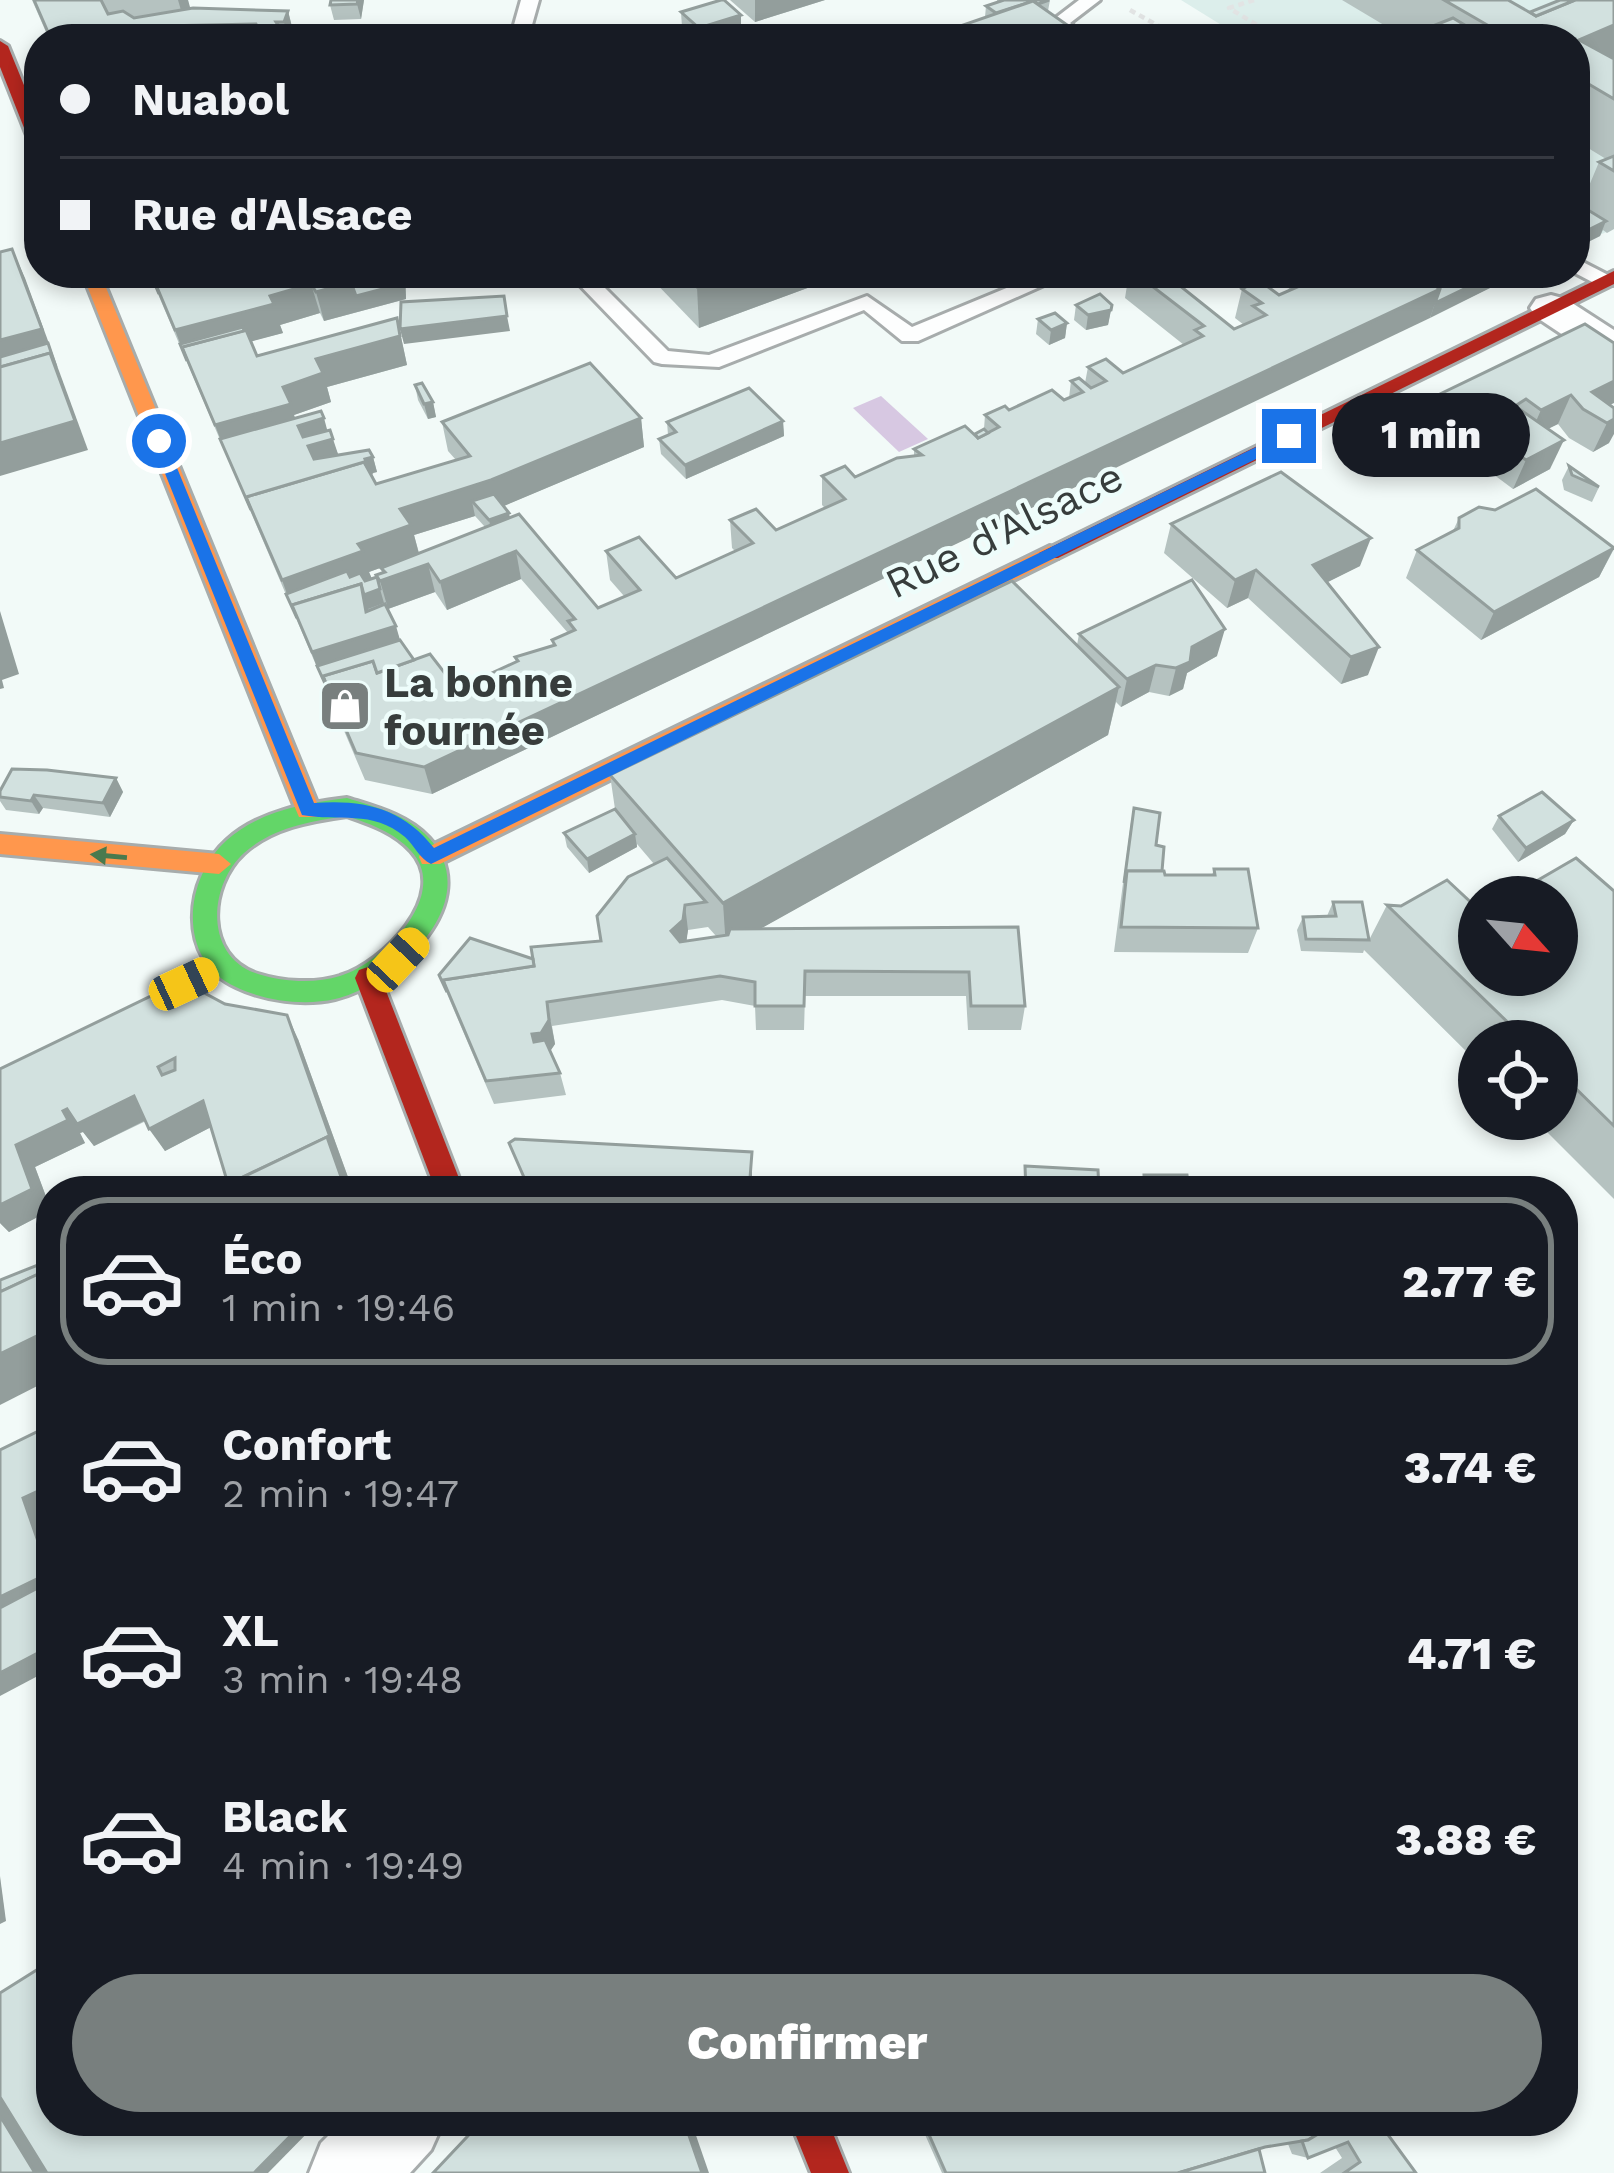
<!DOCTYPE html>
<html lang="fr">
<meta charset="utf-8">
<style>
:root{--surface:#171b24;--page:#242831;--text:#f1f3f6;--muted:#9ea1a6;--line:#363941;--accent:#787f7e}
body{margin:0;font-family:"Work Sans",sans-serif;background:var(--page);color:var(--text);height:100vh;display:flex;flex-direction:column;font-size:45px;white-space:nowrap}
*{box-sizing:border-box;margin:0}
p{font-size:39px;color:var(--muted)}
.icon{flex:none;width:66px;height:66px;fill:none;stroke:currentColor;stroke-width:2;stroke-linecap:round;stroke-linejoin:round}
.map{position:relative;flex:1;overflow:hidden}
.sheet{position:absolute;left:36px;top:1176px;width:1542px;height:960px;display:flex;flex-direction:column;background:var(--surface);border-radius:48px;box-shadow:0 6px 18px #0003}
.sheet>*{flex:none}
.top-card{position:absolute;left:24px;top:24px;width:1566px;height:264px;border-radius:48px;box-shadow:0 6px 18px #0003;display:grid;align-content:center;height:264px;padding:0 36px;background:var(--surface)}
.needle{width:78px;rotate:117deg}
.fabs{position:absolute;left:1458px;top:876px;display:grid;gap:24px}
.fabs a{display:grid;place-items:center;width:120px;height:120px;border-radius:50%;background:var(--surface);box-shadow:0 6px 18px #0003;font-size:60px}
.end{position:absolute;width:54px;height:54px;margin:-27px;border:15px solid #1a73e8;background:#fff;box-shadow:0 0 0 6px #fff}
.from{border-radius:50%}
.bubble{position:absolute;height:84px;border-radius:42px;background:var(--surface);box-shadow:0 6px 18px #0003;font-size:39px;font-weight:800;line-height:84px;text-align:center}
.car{position:absolute;width:36px;height:72px;margin:-36px -18px;border-radius:15px;box-shadow:0 0 9px 3px #0007;background:linear-gradient(#f5c518 24%,#345 0 40%,#f5c518 0 76%,#345 0 86%,#f5c518 0)}
.top-card b{display:flex;align-items:center;gap:42px;height:114px;font-size:45px}
.top-card b+b{border-top:3px solid var(--line)}
.top-card i{width:30px;height:30px;background:var(--text)}
ul{padding:21px 0 0;list-style:none}
li{display:flex;align-items:center;gap:36px;height:168px;margin:0 24px 18px;padding:0 12px;border:6px solid transparent;border-radius:48px}
li div{flex:1}
li b{display:block;font-size:45px}
li em{font-style:normal;font-weight:800}
li.current{border-color:var(--accent)}
li>.icon{width:108px;height:108px;stroke-width:1.5}
.cta{display:flex;gap:24px;margin-top:auto;padding:24px 36px}
.cta a{flex:1;height:138px;border-radius:72px;background:var(--accent);color:#fff;font-size:48px;font-weight:800;line-height:138px;text-align:center}
.map>svg:first-child{display:block}
</style>
<div class="map">
<svg width="1614" height="2173" viewBox="0 0 1614 2173">
<rect width="100%" height="100%" fill="#f2faf8"/>
<polygon fill="#dceeeb" points="1181,0 1614,0 1614,229 1575,245 1575,39 1244,39"/>
<polygon fill="#d7c8e2" points="881,396 928,439 899,452 853,408"/>
<g fill="none" stroke-linecap="round" stroke-linejoin="round">
<g stroke="#a7acac" stroke-width="6">
<g id="lane">
<polygon points="521,0 539,0 528,39 510,39"/>
<polygon points="1079,0 1100,0 1070,23 1088,39 1068,39 1049,23"/>
<polygon points="1575,258 1612,277 1612,285 1598,285 1575,273"/>
<polygon points="568,273 590,273 668,351 709,355 867,296 912,327 1043,273 1071,273 918,341 902,341 864,310 719,367 662,364 654,362"/>
</g>
</g>
<g stroke="#a7acac" stroke-width="6">
<g id="street">
<polygon points="1551,295 1566,299 1614,330 1614,362 1599,359 1536,317 1530,308 1536,299"/>
<polygon points="343,2121 444,2121 431,2150 410,2173 309,2173 321,2143"/>
</g>
</g>
<g stroke="#a7acac" stroke-width="6">
<path id="fast" d="M347,798C375,807 408,815 429,838C487,901 396,985 335,999C304,1006 265,1001 236,987C176,960 184,878 227,840C259,811 306,803 347,798ZM347,816C370,824 394,832 411,851C452,895 381,964 340,976C315,984 283,982 258,974C204,957 208,886 244,853C272,828 310,821 347,816Z"/>
</g>
<g stroke="#a7acac" stroke-width="6">
<g id="slow">
<polygon points="82,273 100,273 320,810 317,817 299,817 296,810"/>
<polygon points="1050,546 1061,553 1058,558 440,864 422,864 419,857 422,850"/>
<polygon points="0,834 219,854 231,864 219,874 0,854"/>
</g>
</g>
<g stroke="#a7acac" stroke-width="6">
<g id="jam">
<polygon points="0,41 8,46 39,122 39,148 30,143 0,67"/>
<polygon points="1614,271 1614,284 1058,558 1042,558 1039,553"/>
<polygon points="368,967 377,970 381,978 464,1191 436,1191 355,978 359,970"/>
<polygon points="790,2121 828,2121 849,2173 811,2173"/>
</g>
</g>
<g stroke="#e2e4e4" stroke-width="4.5" stroke-dasharray="6 4.5" stroke-linecap="butt">
<polyline points="1254,0 1229,8 1280,39"/>
<polyline points="1130,10 1182,39"/>
</g>
<use href="#lane" fill="#fdfefe" fill-rule="evenodd"/>
<use href="#street" fill="#fdfefe" fill-rule="evenodd"/>
<use href="#fast" fill="#63d668" fill-rule="evenodd"/>
<use href="#slow" fill="#ff974d" fill-rule="evenodd"/>
<use href="#jam" fill="#b3261e" fill-rule="evenodd"/>
</g>
<g fill="#b5c2c0" fill-rule="evenodd">
<polygon points="32,0 188,0 189,9 288,11 294,35 314,39 49,39"/>
<polygon points="331,0 364,0 361,19 334,20 330,5"/>
<polygon points="730,0 825,0 755,22"/>
<polygon points="997,0 1050,0 1048,11 1087,39 931,39 931,36 985,17 986,6 997,2"/>
<polygon points="1342,0 1508,0 1530,12 1614,0 1614,229 1607,233 1603,230 1600,236 1578,247 1575,245 1575,202 1581,205 1599,162 1606,159 1575,140 1575,39 1404,37"/>
<polygon points="681,12 741,15 741,30 712,39 696,39 682,27"/>
<path d="M149,273H405L406,299L324,321L320,313L280,325L283,333L251,341L257,356L397,318L407,365L327,387L331,402L294,415L295,418L327,430L338,454L325,457H373L377,472L372,473L376,484L456,460L448,451L442,422L641,418L644,447L503,506L510,518L598,608L624,596L610,580L606,551L676,578L735,551L732,548L730,520L776,530L825,508L822,505V476L855,477L914,456V449L975,434L984,429L985,415L1069,398L1071,381L1085,383L1088,367L1123,373L1184,345L1125,298L1129,273H1164L1234,329L1244,325L1235,318L1242,289L1279,295L1288,291L1292,278L1498,273L1492,287L432,794L365,780ZM475,516L485,527L419,553L414,535ZM388,565L381,568L382,573L372,579L369,572ZM521,579L568,633L552,640L553,646L515,657L516,662L457,689L414,660L400,640L388,609L435,592L447,610Z"/>
<polygon points="646,273 840,273 840,276 699,328"/>
<polygon points="1076,305 1112,305 1108,325 1086,330 1074,320"/>
<polygon points="1038,319 1067,323 1065,338 1049,345 1036,334"/>
<polygon points="1614,343 1609,443 1593,452 1569,438 1558,424 1547,429 1550,469 1513,489 1426,424 1438,395"/>
<polygon points="415,385 433,402 436,417 428,419 418,400"/>
<polygon points="783,421 784,436 686,479 661,454 659,439 668,435 667,422"/>
<polygon points="1569,466 1599,487 1592,502 1564,490 1562,480"/>
<polygon points="1495,510 1614,549 1599,577 1481,640 1406,578 1417,550 1453,531 1459,518"/>
<polygon points="1171,524 1360,566 1327,582 1368,675 1341,684 1248,598 1227,608 1164,553"/>
<path d="M1079,634L1217,656L1187,673L1183,689L1169,696L1149,692L1121,707L1116,702L1108,735L761,928L1018,927L1025,1006L1021,1030H968L966,996H805L804,1030H756L755,1006L722,1000L552,1026L555,1044L550,1051L560,1073L566,1095L494,1104L439,975L533,959L601,941L654,864L637,844V847L589,873L567,847L564,833L615,809L610,775L1077,645ZM708,927L716,936L686,941L688,930Z"/>
<polygon points="116,778 123,792 110,817 43,808 39,814 6,810 0,801 0,791"/>
<polygon points="1134,808 1165,875 1212,875 1214,869 1258,928 1248,953 1114,952 1131,822"/>
<polygon points="1499,816 1574,820 1565,834 1518,862 1492,829"/>
<polygon points="1614,891 1614,1199 1534,1119 1557,1119 1557,1041 1479,1041 1479,1064 1364,950 1363,953 1301,951 1297,930 1303,917 1327,916 1333,902 1369,940 1387,905 1479,975"/>
<polygon points="225,1004 298,1039 353,1191 214,1191 228,1184 211,1127 165,1151 146,1121 94,1146 83,1132 80,1133 85,1143 35,1167 51,1210 9,1232 0,1223 0,1069"/>
<polygon points="919,2121 1378,2121 1416,2173 1320,2173 1342,2158 1335,2147 1308,2158 1292,2154 1288,2144 1259,2149 1265,2173 942,2173"/>
</g>
<g fill="#939e9c">
<polygon points="178,0 188,0 190,7 185,24"/>
<polygon points="358,0 364,0 361,19 357,4"/>
<polygon points="755,0 825,0 755,22"/>
<polygon points="1614,1 1614,68 1575,42"/>
<polygon points="288,11 295,39 288,39 284,22"/>
<polygon points="741,15 741,30 712,39 700,39 699,28"/>
<polygon points="1606,221 1600,236 1578,247 1584,232"/>
<polygon points="12,249 25,278 88,450 0,476 0,340"/>
<polygon points="259,273 301,273 311,284 320,313 280,325 283,333 186,359 175,330"/>
<polygon points="405,273 406,299 324,321 316,292 352,282"/>
<polygon points="734,273 840,273 840,276 699,328 697,287"/>
<polygon points="1498,273 1492,287 1430,318 1435,303"/>
<polygon points="1440,289 1430,318 432,794 424,767"/>
<polygon points="1111,310 1108,325 1086,330 1088,315"/>
<polygon points="507,316 510,331 404,344 400,329"/>
<polygon points="397,318 407,365 327,387 331,402 294,415 300,433 226,454 215,425 283,387 316,359"/>
<polygon points="1067,323 1065,338 1049,345 1051,330"/>
<polygon points="1614,381 1614,403 1592,414 1592,392"/>
<polygon points="1571,395 1558,424 1528,439 1541,410"/>
<polygon points="433,402 436,417 428,419 424,404"/>
<polygon points="324,418 328,433 303,441 298,426"/>
<polygon points="641,418 644,447 497,509 472,501 475,516 414,535 419,554 369,572 372,579 292,608 282,580 358,544 400,509"/>
<polygon points="1614,419 1614,434 1609,443 1593,452 1607,423"/>
<polygon points="783,421 784,436 686,479 685,465"/>
<polygon points="333,439 338,454 312,461 308,446"/>
<polygon points="1564,440 1550,469 1513,489 1526,460"/>
<polygon points="373,457 377,472 369,474 365,459"/>
<polygon points="509,513 512,528 492,535 489,520"/>
<polygon points="1371,538 1360,566 1304,594 1313,565"/>
<polygon points="1614,548 1599,577 1481,640 1494,612"/>
<polygon points="516,551 521,579 447,610 440,582"/>
<polygon points="428,564 435,592 388,609 380,581"/>
<polygon points="1256,570 1248,598 1227,608 1235,580"/>
<polygon points="380,589 384,603 368,609 373,634 396,626 404,654 317,666 322,680 298,618"/>
<polygon points="0,611 19,674 2,680 4,688 0,689"/>
<polygon points="1225,629 1217,656 1187,673 1183,689 1169,696 1176,668 1192,647"/>
<polygon points="1379,647 1368,675 1341,684 1351,657"/>
<polygon points="1156,665 1149,692 1121,707 1127,679"/>
<polygon points="1119,687 1108,735 726,948 723,903"/>
<polygon points="116,778 123,792 110,817 103,803"/>
<polygon points="34,795 43,808 39,814 31,801"/>
<polygon points="1574,820 1565,834 1518,862 1526,848"/>
<polygon points="635,834 637,847 589,873 587,859"/>
<polygon points="685,905 688,930 686,945 679,951 671,931"/>
<polygon points="547,1002 555,1044 547,1056 538,1058 532,1034"/>
<polygon points="287,1015 298,1039 353,1191 346,1191"/>
<polygon points="134,1096 150,1118 94,1146 83,1132 80,1133 85,1143 35,1167 51,1210 9,1232 0,1223 0,1205 16,1145 67,1109"/>
<polygon points="203,1101 217,1124 165,1151 149,1129"/>
<polygon points="752,1152 752,1191 749,1191"/>
<polygon points="51,1329 51,1379 0,1405 0,1354"/>
<polygon points="51,1485 51,1605 0,1632 0,1597 23,1498"/>
<polygon points="51,1646 51,1669 0,1696 0,1673"/>
<polygon points="0,1876 6,1921 0,1924"/>
<polygon points="0,2087 75,2173 35,2173 0,2116"/>
<polygon points="305,2121 319,2121 268,2173 254,2173"/>
<polygon points="684,2121 691,2121 709,2173 702,2173"/>
</g>
<g fill="#d2e1df" stroke="#939e9c" stroke-width="3" fill-rule="evenodd">
<polygon points="34,0 101,0 108,14 123,11 134,18 193,8 288,11 284,22 276,22 286,37 309,32 314,39 264,39 256,24 114,27 120,39 51,39"/>
<polygon points="331,0 358,0 357,4 330,5"/>
<polygon points="721,0 724,0 741,15 699,28 681,12"/>
<polygon points="1004,0 1049,0 1038,4 1033,1 996,13 986,6"/>
<polygon points="1444,0 1508,0 1536,16 1575,0 1614,0 1614,25 1579,40 1614,59 1614,99 1575,76 1575,39 1400,39 1453,18 1483,36 1496,30"/>
<polygon points="1560,0 1575,0 1536,16 1530,12"/>
<polygon points="1033,1 1087,39 936,39 931,36"/>
<polygon points="1614,156 1614,171 1599,162"/>
<polygon points="1575,202 1606,221 1584,232 1575,226"/>
<polygon points="12,249 42,329 0,340 0,252"/>
<polygon points="150,273 181,273 154,280 159,294"/>
<polygon points="181,273 259,273 263,280 292,273 347,273 352,282 316,292 311,284 270,296 274,304 175,330 154,280"/>
<polygon points="351,273 402,273 402,284 356,296 348,274"/>
<polygon points="683,273 734,273 697,287"/>
<polygon points="1135,273 1164,273 1234,329 1266,315 1253,306 1262,303 1242,289 1259,280 1279,295 1302,285 1292,278 1303,273 1417,273 1440,289 424,767 356,753 323,676 373,661 377,673 430,654 457,689 518,661 515,657 555,645 552,640 575,630 568,621 575,619 516,551 440,582 428,564 380,581 376,575 385,572 381,568 519,514 598,608 640,590 606,551 639,537 676,578 753,543 730,520 756,509 776,530 845,499 822,476 845,466 855,477 897,458 922,455 914,449 965,426 978,438 999,427 985,415 1005,406 1009,410 1052,390 1064,400 1083,392 1071,381 1079,378 1091,388 1106,381 1088,367 1106,359 1123,373 1203,336 1195,330 1204,326"/>
<polygon points="1417,273 1497,273 1435,303 1440,289"/>
<polygon points="1100,294 1112,305 1111,310 1088,315 1076,305"/>
<polygon points="504,296 507,316 400,329 401,302"/>
<polygon points="1055,313 1067,323 1051,330 1038,319"/>
<polygon points="397,318 400,336 316,359 323,373 283,387 291,404 215,425 182,347 246,330 257,356"/>
<polygon points="1585,324 1614,343 1614,381 1592,392 1614,408 1614,419 1607,423 1583,409 1571,395 1541,410 1526,399 1515,406 1564,440 1526,460 1438,395"/>
<polygon points="243,327 244,331 182,347 187,361 180,344"/>
<polygon points="48,343 56,367 50,353 0,367 0,357"/>
<polygon points="50,353 75,421 0,443 0,367"/>
<polygon points="590,363 641,418 491,480 400,509 411,525 358,544 363,551 282,580 246,497 364,462 376,484 470,456 442,422"/>
<polygon points="422,383 433,402 424,404 415,385"/>
<polygon points="749,388 783,421 685,465 659,439 676,432 667,422"/>
<polygon points="321,411 324,418 298,426 303,437 330,430 333,439 308,446 314,459 369,450 373,457 365,459 372,474 364,462 246,497 251,510 220,439"/>
<polygon points="984,429 988,433 978,438 975,434"/>
<polygon points="1569,466 1599,487 1572,475"/>
<polygon points="1281,472 1371,538 1313,565 1379,647 1351,657 1256,570 1235,580 1171,524"/>
<polygon points="1536,489 1614,548 1494,612 1417,550 1459,528 1459,518 1479,507 1495,510"/>
<polygon points="494,494 509,513 489,520 472,501"/>
<polygon points="347,571 350,577 360,573 365,581 377,577 380,589 364,595 361,584 292,605 297,618 286,594"/>
<polygon points="1192,580 1225,629 1192,647 1190,662 1176,668 1156,665 1127,679 1079,634"/>
<polygon points="1012,581 1119,687 723,903 610,775"/>
<polygon points="361,584 366,612 385,604 396,626 312,652 292,605"/>
<polygon points="400,640 414,660 377,673 373,661 323,676 328,690 317,666"/>
<polygon points="12,769 47,770 116,778 103,803 34,795 31,801 0,797 0,791"/>
<polygon points="1542,792 1574,820 1526,848 1499,816"/>
<polygon points="1134,808 1160,813 1156,845 1164,847 1162,871 1127,871 1124,883"/>
<polygon points="615,809 635,834 587,859 564,833"/>
<polygon points="667,858 706,902 685,905 683,920 671,931 680,942 728,935 730,929 1018,927 1025,1006 971,1006 969,972 805,971 804,1006 755,1006 755,982 720,976 547,1002 549,1020 541,1033 532,1034 534,1042 545,1040 560,1073 486,1081 443,980 534,966 531,947 601,941 597,916 628,877"/>
<polygon points="1576,858 1614,891 1614,1126 1557,1070 1557,1041 1527,1041 1387,905 1401,906 1447,880 1479,910 1479,975 1557,975 1557,897 1509,897"/>
<polygon points="1214,869 1248,869 1258,928 1121,927 1127,871 1164,871 1165,875 1215,875"/>
<polygon points="1333,902 1362,902 1369,940 1306,939 1303,917 1336,916"/>
<polygon points="470,938 533,959 534,966 443,980 447,992 439,975"/>
<path d="M182,981L225,1004L287,1015L336,1154L327,1137L228,1184L203,1101L149,1129L134,1096L77,1124L67,1109L63,1111L68,1120L16,1145L32,1189L0,1205V1069ZM175,1058V1070L162,1075L158,1067Z"/>
<polygon points="327,1137 346,1191 214,1191"/>
<polygon points="515,1139 752,1152 749,1191 530,1191 509,1143"/>
<polygon points="1025,1166 1098,1170 1099,1191 1026,1191"/>
<polygon points="1144,1175 1187,1175 1189,1191 1145,1191"/>
<polygon points="975,1182 1023,1184 1023,1191 975,1191"/>
<polygon points="48,1261 50,1269 0,1292 0,1280"/>
<polygon points="51,1268 51,1329 0,1354 0,1292"/>
<polygon points="51,1425 51,1485 23,1498 49,1573 0,1597 0,1450"/>
<polygon points="51,1581 51,1646 0,1673 0,1608"/>
<polygon points="51,1961 51,2121 305,2121 254,2173 47,2173 0,2097 0,1993"/>
<polygon points="0,2116 35,2173 0,2173"/>
<polygon points="482,2121 684,2121 702,2173 433,2173"/>
<polygon points="923,2121 1079,2121 1081,2125 1101,2121 1340,2121 1308,2140 1265,2147 1178,2173 946,2173"/>
<polygon points="1340,2121 1378,2121 1416,2173 1344,2173 1360,2162 1348,2142 1308,2158 1302,2141 1308,2140"/>
<polygon points="1259,2149 1265,2173 1178,2173"/>
</g>
<defs><path id="oneway-solid" d="M-6-.8H1V-3.2L6.5 0L1 3.2V.8H-6Z" transform="scale(3)"/></defs>
<use fill="#497a4e" href="#oneway-solid" transform="translate(109 856) rotate(-175)"/>
<path fill="#1a73e8" d="M1289,431L1295,433V440L431,864C419,858 415,846 405,837C372,809 339,822 302,815L152,441L159,436L166,441L314,803C363,799 403,808 434,848Z"/>
<defs>
<g id="shop-square" transform="scale(2.7)"><rect x="-9" y="-9" width="18" height="18" rx="4" fill="#787f7e" stroke="#eefdfb"/><path d="M-5-2.5h2.3a2.7 3.5 0 0 1 5.4 0H5L5.5 6h-11ZM-1.5-2.5h3a1.5 2.3 0 0 0-3 0Z" fill="#fff"/></g>
</defs>
<g fill-rule="evenodd">
<use href="#shop-square" x="345" y="706"/>
</g>
<g text-anchor="middle" dominant-baseline="central" stroke-width="9" stroke-linejoin="round" paint-order="stroke">
<g font-size="42" fill="#373d3c" stroke="#eefdfb">
<text transform="translate(1004 530) rotate(-26)">Rue d'Alsace</text>
</g>
<g font-size="42" font-weight="bold" fill="#373d3c" stroke="#eefdfb" text-anchor="start">
<text x="384" y="682">La bonne<tspan x="384" dy="48">fournée</tspan></text>
</g>
</g>
</svg>
<div class="fabs">
<a><svg class="needle" viewBox="-14 -14 28 28"><path d="M0-13l5 13h-10z" fill="#e53935"/><path d="M0 13l5-13h-10z" fill="#9ea1a6"/></svg></a>
<a><svg class="icon" aria-label="locate" viewBox="0 0 24 24"><circle cx="12" cy="12" r="6"/><path d="M12 2v4M12 18v4M2 12h4M18 12h4"/></svg></a>
</div>
<i class="end from" style="left:159px;top:441px"></i>
<i class="end" style="left:1289px;top:436px"></i>
<div class="bubble" style="left:1332px;top:393px;width:198px">1 min</div>
<i class="car" style="left:398px;top:960px;rotate:43deg"></i>
<i class="car" style="left:184px;top:984px;rotate:65deg"></i>
<div class="top-card">
<b><i class="from"></i>Nuabol</b>
<b><i></i>Rue d'Alsace</b>
</div>
<section class="sheet">
<ul>
<li class="current"><svg class="icon" aria-label="car" viewBox="0 0 24 24"><path d="M5 17H2v-5l4-1 3-4h7l3 4 3 1v5h-3M9 17h6M6 11h13"/><circle cx="7" cy="17" r="2"/><circle cx="17" cy="17" r="2"/></svg><div><b>Éco</b><p>1 min · 19:46</p></div><em>2.77 €</em></li>
<li><svg class="icon" aria-label="car" viewBox="0 0 24 24"><path d="M5 17H2v-5l4-1 3-4h7l3 4 3 1v5h-3M9 17h6M6 11h13"/><circle cx="7" cy="17" r="2"/><circle cx="17" cy="17" r="2"/></svg><div><b>Confort</b><p>2 min · 19:47</p></div><em>3.74 €</em></li>
<li><svg class="icon" aria-label="car" viewBox="0 0 24 24"><path d="M5 17H2v-5l4-1 3-4h7l3 4 3 1v5h-3M9 17h6M6 11h13"/><circle cx="7" cy="17" r="2"/><circle cx="17" cy="17" r="2"/></svg><div><b>XL</b><p>3 min · 19:48</p></div><em>4.71 €</em></li>
<li><svg class="icon" aria-label="car" viewBox="0 0 24 24"><path d="M5 17H2v-5l4-1 3-4h7l3 4 3 1v5h-3M9 17h6M6 11h13"/><circle cx="7" cy="17" r="2"/><circle cx="17" cy="17" r="2"/></svg><div><b>Black</b><p>4 min · 19:49</p></div><em>3.88 €</em></li>
</ul>
<div class="cta"><a>Confirmer</a></div>
</section>
</div>
